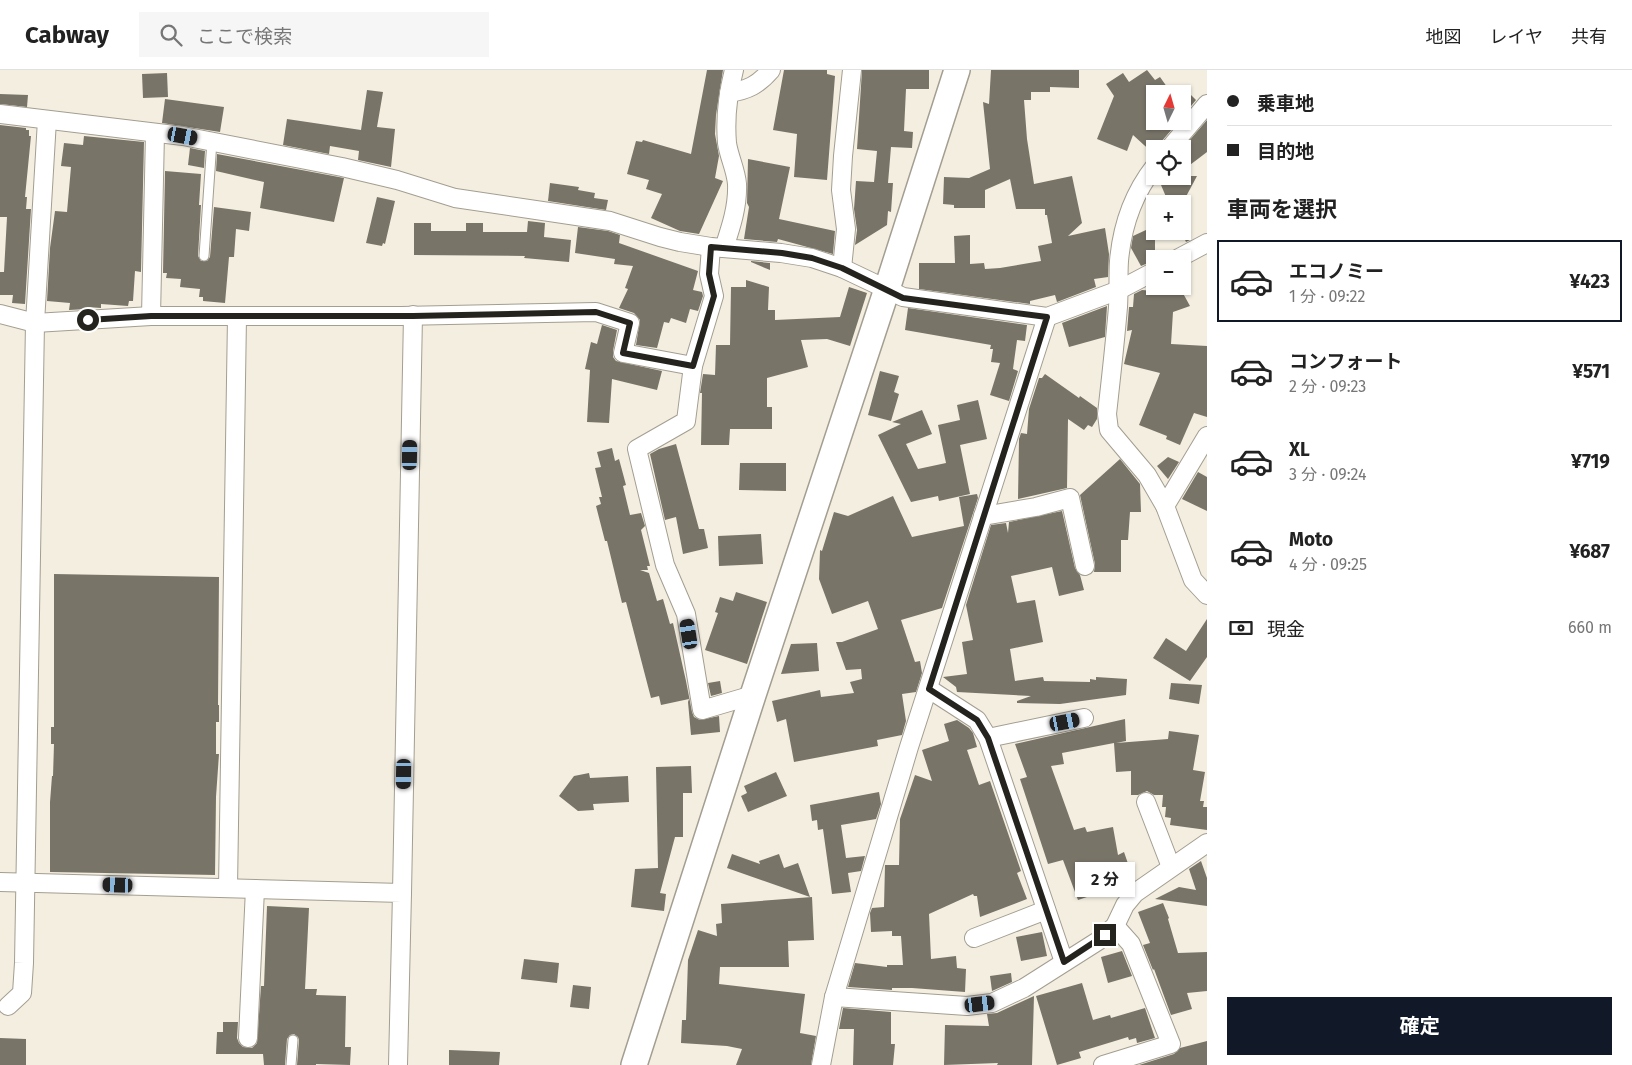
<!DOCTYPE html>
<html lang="ja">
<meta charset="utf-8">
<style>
:root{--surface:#fff;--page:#f6f6f6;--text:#222;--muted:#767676;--line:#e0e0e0;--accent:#111827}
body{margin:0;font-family:"Fira Sans","Noto Sans JP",sans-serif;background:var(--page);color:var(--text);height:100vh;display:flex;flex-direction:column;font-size:19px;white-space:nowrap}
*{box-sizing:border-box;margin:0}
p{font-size:16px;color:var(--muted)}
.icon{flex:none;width:28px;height:28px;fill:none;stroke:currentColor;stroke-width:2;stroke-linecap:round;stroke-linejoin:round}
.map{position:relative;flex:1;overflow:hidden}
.details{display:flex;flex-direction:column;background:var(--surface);width:425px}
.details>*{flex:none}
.guide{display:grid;align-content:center;height:110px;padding:0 20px;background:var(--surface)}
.needle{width:32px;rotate:5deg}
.buttons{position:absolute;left:1146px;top:15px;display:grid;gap:10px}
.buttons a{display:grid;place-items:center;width:45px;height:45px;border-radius:0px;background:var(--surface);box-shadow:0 1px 4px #0004;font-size:25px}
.end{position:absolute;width:22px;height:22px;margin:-11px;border:6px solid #25231e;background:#fff;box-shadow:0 0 0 2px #fff}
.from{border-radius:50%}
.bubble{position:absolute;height:35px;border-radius:0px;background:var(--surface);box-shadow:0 1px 4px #0004;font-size:16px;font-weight:700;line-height:35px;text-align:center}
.car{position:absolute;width:15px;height:30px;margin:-15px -8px;border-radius:6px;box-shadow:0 0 4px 1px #0007;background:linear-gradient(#222 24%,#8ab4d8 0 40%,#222 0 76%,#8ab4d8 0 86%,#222 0)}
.guide b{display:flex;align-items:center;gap:18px;height:48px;font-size:19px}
.guide b+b{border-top:1px solid var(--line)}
.guide i{width:12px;height:12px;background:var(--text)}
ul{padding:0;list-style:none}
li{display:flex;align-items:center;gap:15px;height:82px;margin:0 10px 8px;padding:0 10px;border:2px solid transparent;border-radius:0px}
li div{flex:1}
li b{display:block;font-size:19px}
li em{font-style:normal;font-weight:700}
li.selected{border-color:var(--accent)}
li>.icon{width:45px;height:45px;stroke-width:1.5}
h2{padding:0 20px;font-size:22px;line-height:60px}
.pay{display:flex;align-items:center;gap:12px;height:55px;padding:0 20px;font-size:19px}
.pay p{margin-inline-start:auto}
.action{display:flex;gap:10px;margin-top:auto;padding:10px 20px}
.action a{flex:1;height:58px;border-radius:0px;background:var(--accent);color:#fff;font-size:20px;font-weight:700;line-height:58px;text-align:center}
header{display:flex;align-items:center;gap:30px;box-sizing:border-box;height:70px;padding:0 25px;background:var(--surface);border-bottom:1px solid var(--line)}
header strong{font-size:24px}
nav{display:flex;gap:28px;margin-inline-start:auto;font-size:18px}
.search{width:350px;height:45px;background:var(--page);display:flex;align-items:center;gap:12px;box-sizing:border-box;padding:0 18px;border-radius:0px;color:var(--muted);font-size:19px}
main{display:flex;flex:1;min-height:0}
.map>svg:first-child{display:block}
</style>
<header>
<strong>Cabway</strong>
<div class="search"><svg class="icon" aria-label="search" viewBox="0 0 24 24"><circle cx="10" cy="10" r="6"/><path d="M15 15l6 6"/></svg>ここで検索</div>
<nav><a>地図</a><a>レイヤ</a><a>共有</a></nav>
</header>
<main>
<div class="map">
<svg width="1207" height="995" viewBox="0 0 1207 995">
<rect width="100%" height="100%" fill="#f3eee0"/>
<g fill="#797468">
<polygon points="707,0 723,0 716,45 715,64 719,86 715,108 723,111 699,164 680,161 651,148 662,124 646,119 649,110 627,104 636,71 642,72 643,70 691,84"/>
<polygon points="784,0 827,0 827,4 835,6 827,110 794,107 797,64 773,60"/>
<polygon points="862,0 929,0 929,19 906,19 904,61 913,62 912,78 891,77 888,113 893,113 891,142 888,141 887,155 855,175 857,160 854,139 856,111 874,112 877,81 857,79"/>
<polygon points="991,0 1079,0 1079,18 1050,17 1050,22 1031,22 1031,30 1024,30 1027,69 1034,114 1072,106 1082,153 1068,166 1105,158 1109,184 1108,207 1094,209 1096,217 1057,232 1055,225 1030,231 1030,234 919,219 919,193 955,193 954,166 970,165 970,194 984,193 985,199 1000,198 1041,191 1038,176 1052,173 1047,145 1045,145 1045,139 1016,139 1010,109 985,120 985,138 954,138 954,135 943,134 944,107 969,108 990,99 983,32 989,34"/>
<polygon points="1147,0 1155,10 1160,7 1172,24 1155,24 1155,51 1179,51 1161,72 1159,79 1155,79 1155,85 1133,65 1127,81 1097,69 1114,26 1106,14 1123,3 1129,12"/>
<polygon points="167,3 168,27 143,28 142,4"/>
<polygon points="367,20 383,22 377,57 395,59 391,97 358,90 359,81 330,76 329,84 283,75 287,49 361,60"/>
<polygon points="1187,21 1196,30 1182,47 1182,27"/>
<polygon points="0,24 28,25 27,37 0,34"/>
<polygon points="165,29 224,37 220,62 162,53"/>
<polygon points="1207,50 1207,82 1182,101 1182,79"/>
<polygon points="0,55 26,58 26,60 29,60 29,66 31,66 25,127 27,127 26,139 31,139 25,234 12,233 13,225 0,225 0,202 4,202 7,147 0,147"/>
<polygon points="84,66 144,72 141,202 135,201 133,231 129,231 128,236 101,234 101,238 87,237 87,239 69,240 70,233 47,231 50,178 55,141 67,142 71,97 61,96 64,73 83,75"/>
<polygon points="190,78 205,81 204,98 188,95"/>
<polygon points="217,84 344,108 334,152 260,138 264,112 216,101"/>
<polygon points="748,89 790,97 779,149 835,161 833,184 778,169 777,172 744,169 749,137 747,133"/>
<polygon points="165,101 201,104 199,135 201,135 198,186 201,191 207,191 210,187 214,137 251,142 249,161 236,159 234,187 229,187 225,233 203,231 203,227 199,227 200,219 180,217 181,209 166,208 167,203 163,203"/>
<polygon points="1166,106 1197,106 1182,134 1169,134 1161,115"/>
<polygon points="550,113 579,117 578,120 595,123 594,128 608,130 606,140 548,131"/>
<polygon points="377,127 395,131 385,174 383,173 382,176 366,173"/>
<polygon points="1182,135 1190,135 1190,170 1186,172 1181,161"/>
<polygon points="528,151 545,153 544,167 571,170 569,192 524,188 525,186 414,185 414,153 431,153 431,161 466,161 466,153 483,153 483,162 527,162"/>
<polygon points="578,157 608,161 620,165 619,173 698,201 693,220 702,222 703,226 698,241 690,239 686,253 671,248 669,253 664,252 657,278 636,275 640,250 634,243 619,238 628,219 625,218 633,196 614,194 615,189 575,183"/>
<polygon points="1146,160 1155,170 1155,190 1141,196 1131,178 1133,166"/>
<polygon points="751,191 770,193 770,200 751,192"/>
<polygon points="746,210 769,217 768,240 775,240 775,250 840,247 849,217 867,223 850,276 827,269 801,270 808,297 767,308 767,337 772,337 772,359 730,359 729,375 701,375 702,323 700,323 703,304 715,305 716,275 730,275 731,217 746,217"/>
<polygon points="1155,213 1155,216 1179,216 1190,236 1173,242 1171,274 1207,276 1207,347 1194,343 1180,375 1166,369 1167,366 1139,355 1160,303 1124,294 1132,260 1127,261 1129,237 1133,237 1134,224 1142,220 1155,221 1152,215"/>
<polygon points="1107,236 1105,267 1069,277 1062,253"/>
<polygon points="908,238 1027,255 1025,271 1017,270 1013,299 1018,301 1009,331 990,325 1000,293 991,292 993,279 990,279 991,275 905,260"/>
<polygon points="602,255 617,260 613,281 613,287 616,291 662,301 657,320 612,309 609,353 587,352 590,300 585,299 591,272 597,274"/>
<polygon points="880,301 899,306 894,322 899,324 891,351 868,345"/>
<polygon points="1045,304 1079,328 1080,326 1097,338 1097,349 1092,357 1088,355 1084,360 1068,349 1067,418 1018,429 1019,369 1021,363 1027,364 1029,339 1039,308 1042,308"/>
<polygon points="978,330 987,369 960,375 970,424 939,431 938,426 911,432 878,365 901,354 892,352 922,340 932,364 906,374 918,399 946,393 938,355 960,350 957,335"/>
<polygon points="676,374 699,459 704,459 708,478 683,484 676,447 665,450 650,384 659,379"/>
<polygon points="612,378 615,391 619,389 626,415 623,416 630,445 641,443 645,456 641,460 650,496 647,496 648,500 640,500 649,503 657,531 663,529 670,554 673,553 686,611 692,642 694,647 700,650 719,646 720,662 691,665 688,632 689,629 661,635 659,626 651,628 626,532 622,533 607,471 605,471 596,436 601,434 599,427 602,427 595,398 601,397 597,382"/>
<polygon points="1168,387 1179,392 1168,409 1157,396"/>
<polygon points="1120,389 1140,414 1141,442 1130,442 1128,470 1121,470 1121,502 1094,502 1095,494 1080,425"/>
<polygon points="740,393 786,393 786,421 739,420"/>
<polygon points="1198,402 1207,407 1207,441 1182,429"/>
<polygon points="977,424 978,428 942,538 901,550 915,592 920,591 922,603 916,622 902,624 906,651 902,665 877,670 878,676 794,692 786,649 777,652 772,631 820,620 821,627 854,623 850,612 862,609 861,599 846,600 836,572 842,572 878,559 868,531 832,544 819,509 820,480 822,481 834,442 848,446 893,426 912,467 964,456 959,427"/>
<polygon points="1062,441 1075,498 1080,505 1084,520 1059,526 1052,497 1011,506 1017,533 1035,530 1043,572 1010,579 1015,611 1043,607 1044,611 1090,612 1090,609 1096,610 1096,607 1127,609 1126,625 1060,634 1017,633 1017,631 1031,626 957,622 956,617 943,607 967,604 962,572 973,570 966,535 991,455 1006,453 1008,463 1009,452"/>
<polygon points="761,464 763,494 719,496 718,466"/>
<polygon points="54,504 219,507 218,635 219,635 219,652 216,652 216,684 219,684 216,727 215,805 50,802 50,732 52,706 53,706 54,674 51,674 51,657 54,657"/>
<polygon points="736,522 767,532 747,594 705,580 718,543 715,542 720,527 733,531"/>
<polygon points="1207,549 1207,587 1190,611 1153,588 1166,568 1186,581"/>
<polygon points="817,573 819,601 781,604 791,574"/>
<polygon points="720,611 722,623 711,626 708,613"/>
<polygon points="1171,613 1202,615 1199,634 1169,629"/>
<polygon points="1125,649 1126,671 1116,673 1168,669 1169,661 1199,665 1193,700 1205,702 1200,731 1204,731 1203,737 1207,737 1207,760 1170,755 1171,748 1165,747 1166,737 1162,737 1163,725 1154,725 1147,721 1138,725 1131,725 1131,701 1116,702 1114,673 1062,683 1064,694 1051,696 1074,760 1085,757 1087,762 1113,757 1118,785 1124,782 1133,808 1107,816 1108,820 1078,830 1063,790 1048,794 1020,709 1027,707 1015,674"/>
<polygon points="957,650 969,658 973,663 977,677 967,680 979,715 990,711 1021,801 1017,803 1027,829 980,847 977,826 974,826 973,824 929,844 931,889 956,886 957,898 966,899 965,922 912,918 892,918 892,920 848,917 855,893 887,897 887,895 903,895 901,866 892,866 892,861 871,862 870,843 872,838 884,837 885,795 899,795 900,749 915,705 932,711 922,680 949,671 944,654"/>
<polygon points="691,696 692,723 683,723 683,767 675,767 660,823 666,824 664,841 631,837 635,799 658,798 656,697"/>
<polygon points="776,702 787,726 748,742 741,726 747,723 744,716"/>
<polygon points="589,703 590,708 628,706 629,732 593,734 594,740 578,741 559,726 574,706"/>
<polygon points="879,722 881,734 876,749 841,755 846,788 865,786 861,801 848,803 851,822 832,824 823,759 818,760 817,750 812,751 810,735"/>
<polygon points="732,784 760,794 759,791 779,784 784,798 798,793 810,827 727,798"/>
<polygon points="1201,791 1207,808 1207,836 1155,829 1179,817 1196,820 1189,799"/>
<polygon points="812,827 814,870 788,871 789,897 720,897 719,914 805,924 800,963 816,966 811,995 736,995 742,979 727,976 681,973 682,950 686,950 688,890 698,860 717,866 716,854 722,853 721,834"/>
<polygon points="1163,833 1169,848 1168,849 1178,883 1207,882 1207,921 1187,923 1192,939 1171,945 1154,899 1153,900 1143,875 1150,873 1138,842"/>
<polygon points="267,836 309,838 305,919 317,919 316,925 346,926 345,977 351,977 350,995 316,994 316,995 297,995 299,970 298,967 294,964 290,965 287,969 285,995 264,995 263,984 216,984 217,962 223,962 223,952 238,952 237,968 239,973 243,977 252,978 257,973 261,916 264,916"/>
<polygon points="1042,862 1047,886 1021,891 1016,867"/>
<polygon points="1122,881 1132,906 1108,913 1101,887"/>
<polygon points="524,889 559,893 557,913 521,909"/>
<polygon points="1011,903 1012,912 992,921 990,906"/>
<polygon points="1082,913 1093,950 1110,945 1111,948 1145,938 1155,968 1137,973 1136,968 1129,970 1128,967 1079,982 1081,988 1057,995 1036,926"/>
<polygon points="573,915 591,917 589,939 570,937"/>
<polygon points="1034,926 1032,995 997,995 998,993 944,995 945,955 989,956 987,944 997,943"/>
<polygon points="843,938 891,942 891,974 895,974 893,995 853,995 854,959 839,959"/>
<polygon points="0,968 26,969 26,995 0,995"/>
<polygon points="1207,971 1207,995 1139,995 1174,984 1180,978"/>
<polygon points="449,980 500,982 499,995 449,995"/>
</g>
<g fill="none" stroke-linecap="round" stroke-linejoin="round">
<g stroke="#a39e91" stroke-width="11">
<g id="lane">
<polyline points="204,186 212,71"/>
<polyline points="291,995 293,970"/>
</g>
</g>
<g stroke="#a39e91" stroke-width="20">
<g id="street">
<path d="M729,23C748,20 758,15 771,0"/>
<polyline points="0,44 183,66 342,97 397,110 455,128 610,151 660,167 680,172 711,177 781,183 812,188 842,198 903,227 1047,247 1119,220 1155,201"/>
<polyline points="1169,79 1207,34"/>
<path d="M1155,96C1133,124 1122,156 1119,191C1118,206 1119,222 1118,237C1115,273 1111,308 1107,344L1109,360L1147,405L1165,436L1193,510L1207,525"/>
<polyline points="711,177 709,204 714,226 693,296 686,351 637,379 665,495 686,544 702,640 753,625"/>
<path d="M724,178C731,157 738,136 737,114C736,100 729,87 727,73C725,49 728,23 734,0"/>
<polyline points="1177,189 1207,173"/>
<polyline points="842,198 846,159 841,120 843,86 852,0"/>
<polyline points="0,244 35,253 151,246 401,246 596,242 630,253 623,283 693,296"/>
<polyline points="151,246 155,63"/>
<polyline points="1165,436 1207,366"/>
<polyline points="983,446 1036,437 1070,428 1085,496"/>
<polyline points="929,619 977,650 988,668 1064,892"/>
<polyline points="988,668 1084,648"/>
<polyline points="1146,732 1171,797"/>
<polyline points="0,812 402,823 398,995"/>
<polyline points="228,818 237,247"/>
<polyline points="402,823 413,245"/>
<polyline points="974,868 1046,840"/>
<polyline points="834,927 967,936 992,933 1024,918 1098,871 1115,856 1125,835 1135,823 1207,773"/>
<polyline points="8,936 22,923 24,893 35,253 47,50"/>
<polyline points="248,968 255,819"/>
<polyline points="821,995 834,927 909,677 1047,247"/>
<polyline points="1103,995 1171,974 1131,874 1115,856"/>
</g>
</g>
<g stroke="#a39e91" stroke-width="28">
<polyline id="secondary" points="634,995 753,625 887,219 957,0"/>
</g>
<use href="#lane" stroke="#fff" stroke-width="9"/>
<use href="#street" stroke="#fff" stroke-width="18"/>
<use href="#secondary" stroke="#fff" stroke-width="25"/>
</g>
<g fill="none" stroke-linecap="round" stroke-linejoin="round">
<polyline stroke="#25231e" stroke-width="6" points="88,250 151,246 413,246 596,242 630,253 623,283 693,296 714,226 709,204 711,177 782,183 812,188 842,198 903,228 1047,247 929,619 977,650 988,668 1064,892 1105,865"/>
</g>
</svg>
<div class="buttons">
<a><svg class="needle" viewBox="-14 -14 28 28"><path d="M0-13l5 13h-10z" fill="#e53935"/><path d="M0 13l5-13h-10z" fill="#767676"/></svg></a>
<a><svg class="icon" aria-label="locate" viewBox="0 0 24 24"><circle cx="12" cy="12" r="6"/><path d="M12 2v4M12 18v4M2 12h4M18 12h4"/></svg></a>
<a>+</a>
<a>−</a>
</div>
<i class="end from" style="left:88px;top:250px"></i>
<i class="end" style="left:1105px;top:865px"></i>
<div class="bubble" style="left:1075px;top:792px;width:60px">2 分</div>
<i class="car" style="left:183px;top:66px;rotate:101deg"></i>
<i class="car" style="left:410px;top:385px;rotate:1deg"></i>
<i class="car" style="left:689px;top:564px;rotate:351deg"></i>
<i class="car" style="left:1065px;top:652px;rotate:79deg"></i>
<i class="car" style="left:404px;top:704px;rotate:181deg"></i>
<i class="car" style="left:118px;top:815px;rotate:272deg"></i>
<i class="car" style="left:980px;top:934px;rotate:83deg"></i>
</div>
<section class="details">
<div class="guide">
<b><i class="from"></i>乗車地</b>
<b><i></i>目的地</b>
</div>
<h2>車両を選択</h2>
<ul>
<li class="selected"><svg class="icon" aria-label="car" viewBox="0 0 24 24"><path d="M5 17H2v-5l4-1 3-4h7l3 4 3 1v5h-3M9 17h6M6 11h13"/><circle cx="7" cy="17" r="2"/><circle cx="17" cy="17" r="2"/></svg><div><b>エコノミー</b><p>1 分 · 09:22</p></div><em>¥423</em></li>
<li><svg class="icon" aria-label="car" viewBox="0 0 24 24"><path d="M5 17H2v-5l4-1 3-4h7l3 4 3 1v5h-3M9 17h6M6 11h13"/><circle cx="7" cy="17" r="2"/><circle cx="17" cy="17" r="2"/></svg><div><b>コンフォート</b><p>2 分 · 09:23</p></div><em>¥571</em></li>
<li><svg class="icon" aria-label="car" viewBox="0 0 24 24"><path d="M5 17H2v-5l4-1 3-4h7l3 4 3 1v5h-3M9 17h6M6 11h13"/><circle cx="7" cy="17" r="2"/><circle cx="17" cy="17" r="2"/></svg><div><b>XL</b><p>3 分 · 09:24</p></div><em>¥719</em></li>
<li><svg class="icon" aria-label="car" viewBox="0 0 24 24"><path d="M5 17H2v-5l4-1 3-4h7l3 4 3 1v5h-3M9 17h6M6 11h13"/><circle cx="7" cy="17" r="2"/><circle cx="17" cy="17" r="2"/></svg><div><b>Moto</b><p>4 分 · 09:25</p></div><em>¥687</em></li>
</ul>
<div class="pay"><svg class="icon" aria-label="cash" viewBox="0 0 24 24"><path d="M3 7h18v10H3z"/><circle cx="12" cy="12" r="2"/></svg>現金<p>660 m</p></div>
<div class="action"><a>確定</a></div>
</section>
</main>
